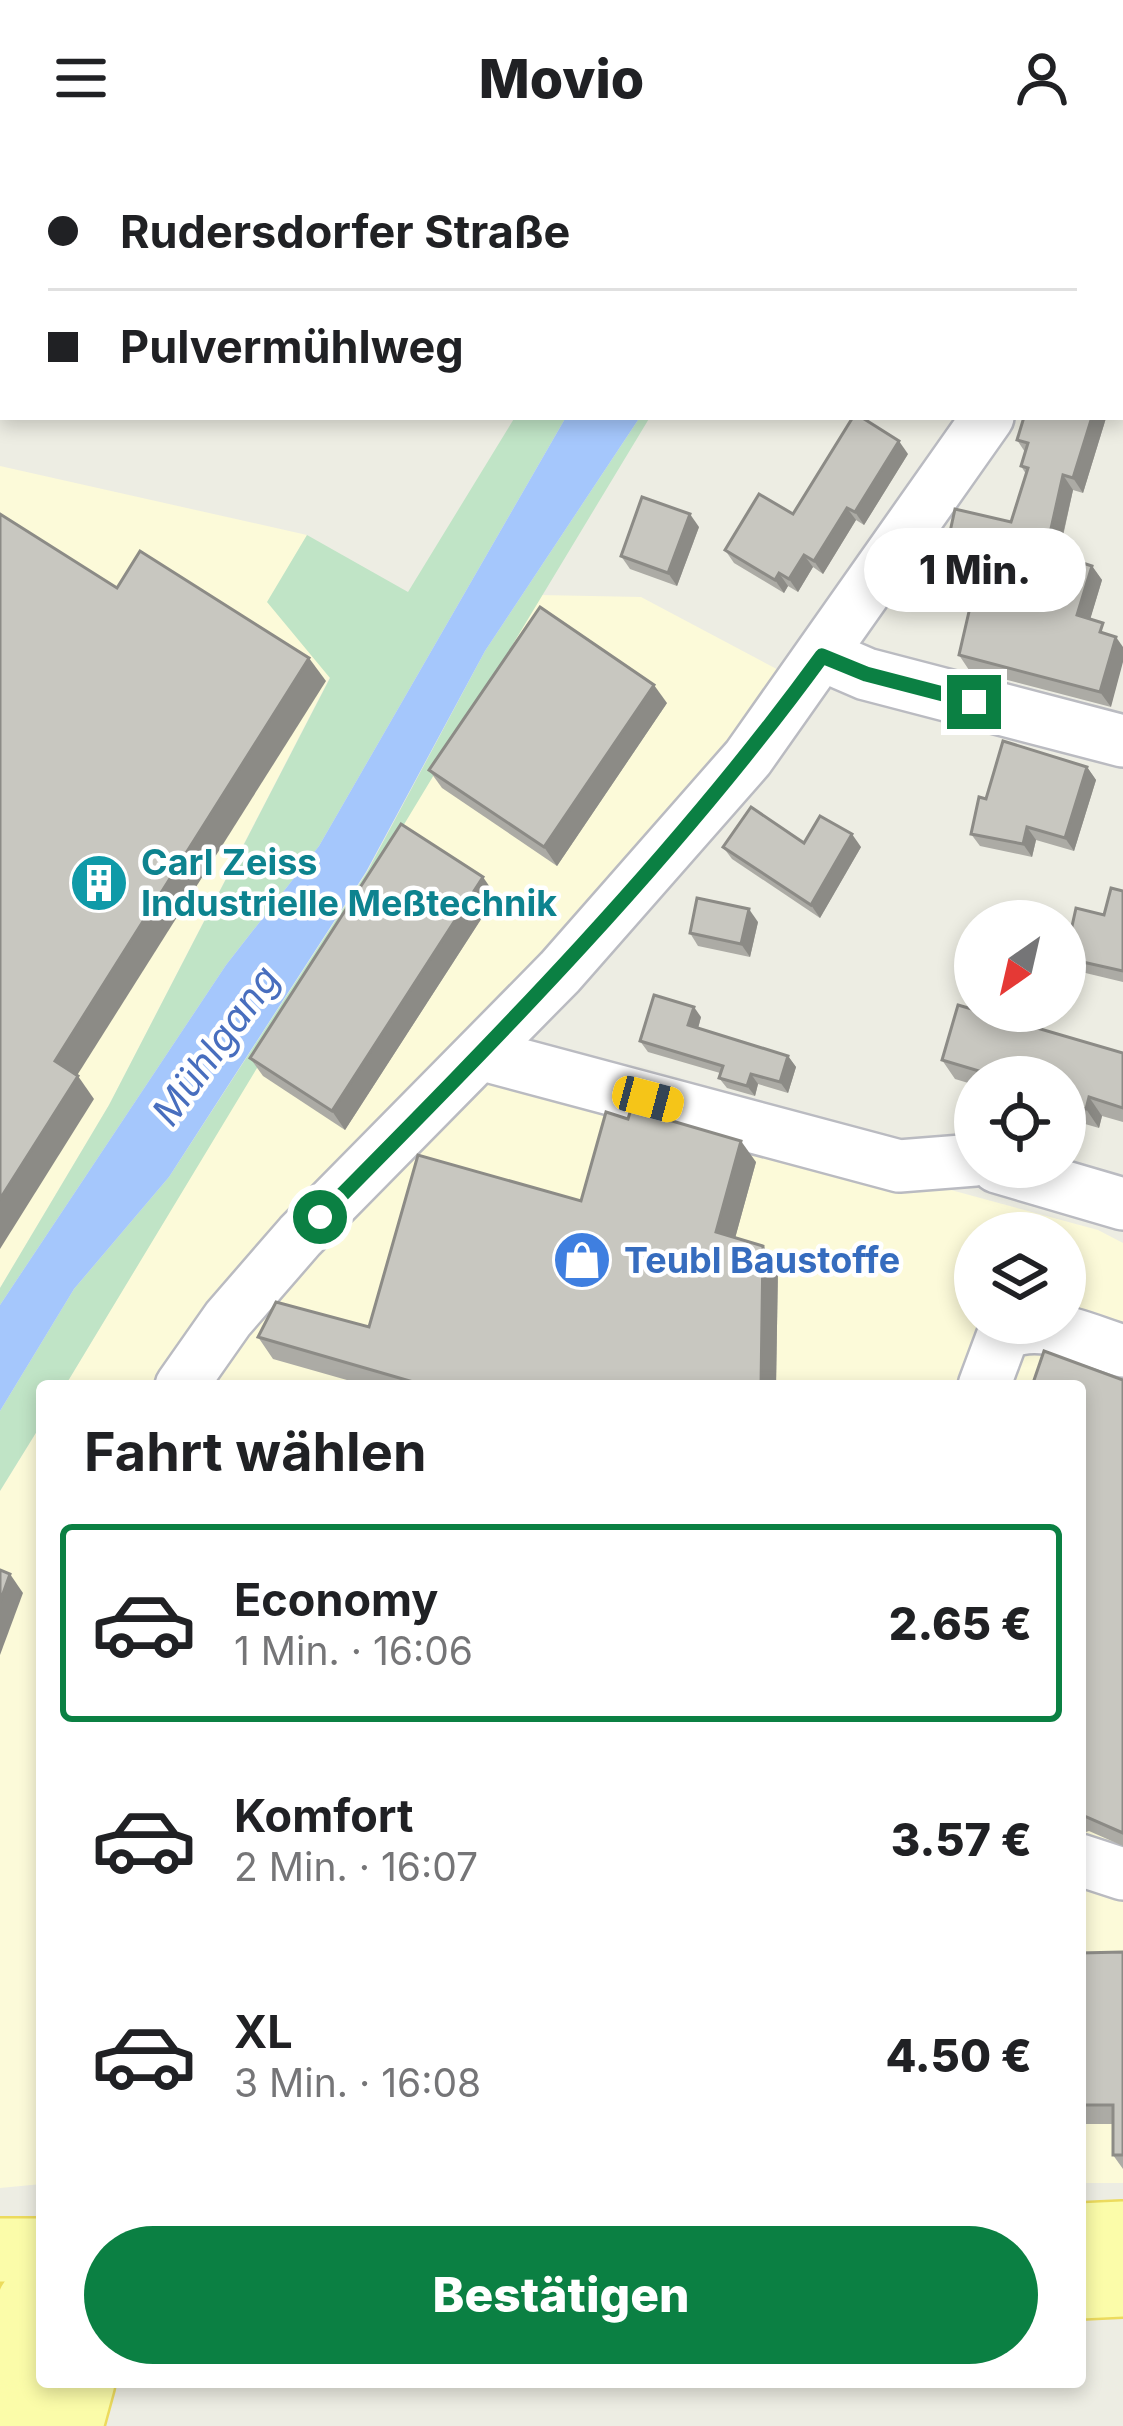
<!DOCTYPE html>
<html lang="de">
<meta charset="utf-8">
<style>
:root{--surface:#fff;--page:#f6f6f6;--text:#202124;--muted:#757577;--line:#e0e0e0;--accent:#0b8043}
body{margin:0;font-family:Inter,sans-serif;background:var(--page);color:var(--text);height:100vh;display:flex;flex-direction:column;font-size:45px;white-space:nowrap}
*{box-sizing:border-box;margin:0}
p{font-size:39px;color:var(--muted)}
.icon{flex:none;width:66px;height:66px;fill:none;stroke:currentColor;stroke-width:2;stroke-linecap:round;stroke-linejoin:round}
.map{position:relative;flex:1;overflow:hidden}
.side{position:absolute;left:36px;top:1224px;width:1050px;height:1008px;display:flex;flex-direction:column;background:var(--surface);border-radius:12px;box-shadow:0 6px 18px #0003}
.side>*{flex:none}
.guide{position:absolute;left:0px;top:0px;width:1125px;height:264px;box-shadow:0 6px 18px #0003;display:grid;align-content:center;height:264px;padding:0 48px;background:var(--surface)}
.needle{width:78px;rotate:214deg}
.buttons{position:absolute;left:954px;top:744px;display:grid;gap:24px}
.buttons a{display:grid;place-items:center;width:132px;height:132px;border-radius:50%;background:var(--surface);box-shadow:0 6px 18px #0003;font-size:60px}
.end{position:absolute;width:54px;height:54px;margin:-27px;border:15px solid #0b8043;background:#fff;box-shadow:0 0 0 6px #fff}
.from{border-radius:50%}
.bubble{position:absolute;height:84px;border-radius:42px;background:var(--surface);box-shadow:0 6px 18px #0003;font-size:39px;font-weight:800;line-height:84px;text-align:center}
.car{position:absolute;width:36px;height:72px;margin:-36px -18px;border-radius:15px;box-shadow:0 0 9px 3px #0007;background:linear-gradient(#f5c518 24%,#345 0 40%,#f5c518 0 76%,#345 0 86%,#f5c518 0)}
.guide b{display:flex;align-items:center;gap:42px;height:114px;font-size:45px}
.guide b+b{border-top:3px solid var(--line)}
.guide i{width:30px;height:30px;background:var(--text)}
ul{padding:0;list-style:none}
li{display:flex;align-items:center;gap:36px;height:198px;margin:0 24px 18px;padding:0 24px;border:6px solid transparent;border-radius:12px}
li div{flex:1}
li b{display:block;font-size:45px}
li em{font-style:normal;font-weight:800}
li.current{border-color:var(--accent)}
li>.icon{width:108px;height:108px;stroke-width:1.5}
h2{padding:0 48px;font-size:54px;line-height:144px}
.action{display:flex;gap:24px;margin-top:auto;padding:24px 48px}
.action a{flex:1;height:138px;border-radius:72px;background:var(--accent);color:#fff;font-size:48px;font-weight:800;line-height:138px;text-align:center}
header{display:flex;justify-content:space-between;align-items:center;height:156px;padding:0 48px;background:var(--surface);font-size:54px;font-weight:800}
.map>svg:first-child{display:block}
</style>
<header><svg class="icon" aria-label="menu" viewBox="0 0 24 24"><path d="M4 6h16M4 12h16M4 18h16"/></svg>Movio<svg class="icon" aria-label="person" viewBox="0 0 24 24"><circle cx="12" cy="8" r="4"/><path d="M4 21q1-7 8-7t8 7"/></svg></header>
<div class="map">
<svg width="1123" height="2270" viewBox="0 0 1123 2270">
<rect width="100%" height="100%" fill="#edede3"/>
<g fill="#fcfad9" fill-rule="evenodd">
<polygon points="0,310 307,379 268,446 330,521 109,949 0,1132"/>
<path d="M540,439L641,441L786,518L452,898L1098,1074L1123,1087V2027H1080V1230H65ZM975,1077H1065V1167H975Z"/>
<polygon points="42,1267 42,2028 0,2032 0,1335"/>
</g>
<g fill="#c0e4c6">
<polygon points="515,261 566,261 319,690 226,809 0,1149 0,1132 109,949 330,522 267,446 307,379 408,436"/>
<polygon points="640,261 650,261 65,1230 42,1230 42,1267 0,1335 0,1255 74,1133 169,1021 367,716 485,495"/>
</g>
<polygon fill="#a5c7fc" points="566,261 640,261 485,495 366,716 169,1021 74,1133 0,1255 0,1149 226,809 319,690"/>
<g fill="none" stroke-linecap="round" stroke-linejoin="round">
<g stroke="#babbc1" stroke-width="56">
<g id="minor">
<polyline points="1122,68 1123,66"/>
<polyline points="822,499 866,518 1123,585"/>
<polyline points="480,898 899,1010 975,1004"/>
<polyline points="997,1011 1123,1048"/>
<polyline points="181,1230 228,1163 300,1080 560,816 748,602 988,261"/>
<path d="M984,1230L1003,1179C1039,1159 1086,1184 1123,1195"/>
<polyline points="1080,1704 1123,1718"/>
</g>
</g>
<g stroke="#ecdb5d" stroke-width="68">
<g id="major">
<polyline points="1080,2079 1123,2077"/>
<polyline points="0,2094 42,2094"/>
<polyline points="1080,2131 1123,2129"/>
<polyline points="15,2270 29,2146 42,2126"/>
<polyline points="71,2270 83,2226"/>
</g>
</g>
<use href="#minor" stroke="#fff" stroke-width="51"/>
<use href="#major" stroke="#fbfca9" stroke-width="63"/>
</g>
<g fill="#acaba5">
<polygon points="1024,261 1106,262 1083,337 1073,334 1059,399 1092,410 1102,424 1090,463 1111,551 969,514 959,499 971,445 949,441 939,426 1011,366 1026,318 1021,310 1025,296 1017,284"/>
<polygon points="908,298 864,369 856,364 823,418 813,411 798,436 788,430 784,437 734,407 725,394"/>
<polygon points="699,371 677,430 630,413 621,400"/>
<polygon points="667,547 557,710 442,632 429,614"/>
<polygon points="1087,611 1096,624 1074,695 1036,684 1032,701 980,690 971,678 986,643"/>
<polygon points="804,687 861,691 820,762 732,703 723,691"/>
<polygon points="1123,735 1123,826 1073,814 1065,803 1104,759"/>
<polygon points="496,740 345,974 263,920 250,902"/>
<polygon points="758,766 750,801 698,790 690,777"/>
<polygon points="701,861 698,872 788,900 796,911 788,937 758,928 755,940 727,932 719,922 720,917 648,896 640,885"/>
<polygon points="1123,897 1123,966 1102,960 1099,972 1071,964 1069,973 1065,972 1065,921 975,921 975,929 955,923 942,904"/>
<polygon points="756,1006 735,1082 763,1090 778,1111 776,1230 368,1230 273,1203 258,1181 369,1171 581,1045"/>
<polygon points="1123,1224 1123,1690 1089,1675 1080,1678 1080,1230"/>
<polygon points="1123,1796 1123,2013 1113,1999 1113,1968 1082,1968 1080,1965 1080,1797"/>
</g>
<g fill="#8c8b86">
<polygon points="1092,261 1106,262 1083,337 1073,322"/>
<polygon points="899,285 908,298 864,369 855,356"/>
<polygon points="1063,319 1073,334 1056,409 1046,395"/>
<polygon points="847,352 856,364 823,418 814,405"/>
<polygon points="690,358 699,371 677,430 668,417"/>
<polygon points="804,399 813,411 798,436 789,423"/>
<polygon points="1092,410 1102,424 1087,474 1077,459"/>
<polygon points="779,417 788,430 784,437 775,424"/>
<polygon points="1116,481 1123,491 1123,506 1111,551 1100,536"/>
<polygon points="309,502 326,525 71,929 55,905"/>
<polygon points="654,529 667,547 557,710 544,691"/>
<polygon points="1087,611 1096,624 1074,695 1065,682"/>
<polygon points="1027,671 1036,684 1032,701 1023,688"/>
<polygon points="852,678 861,691 820,762 811,749"/>
<polygon points="483,721 496,740 345,974 332,955"/>
<polygon points="749,753 758,766 750,801 741,788"/>
<polygon points="694,851 701,861 696,880 688,869"/>
<polygon points="788,900 796,911 788,937 780,926"/>
<polygon points="751,918 758,928 755,940 747,930"/>
<polygon points="78,920 94,943 0,1093 0,1043"/>
<polygon points="1089,941 1102,960 1099,972 1086,953"/>
<polygon points="1065,955 1071,964 1069,973 1065,967"/>
<polygon points="741,985 756,1006 731,1097 716,1076"/>
<polygon points="763,1090 778,1111 776,1230 761,1230"/>
<polygon points="10,1418 23,1437 0,1499 0,1446"/>
</g>
<g fill="#c8c7c0" stroke="#8c8b86" stroke-width="3">
<polygon points="987,0 1034,0 1038,3 985,3"/>
<polygon points="853,261 861,261 899,285 855,356 847,352 814,405 804,399 789,423 779,417 775,424 725,394 759,338 793,358"/>
<polygon points="1024,261 1092,261 1073,322 1063,319 1046,395 1092,410 1077,459 1103,467 1100,476 1116,481 1100,536 959,499 974,434 939,426 955,353 1011,366 1028,312 1021,310 1028,287 1017,284"/>
<polygon points="642,341 690,358 668,417 621,400"/>
<polygon points="0,358 117,432 140,395 309,502 55,905 78,920 0,1043"/>
<polygon points="540,451 654,529 544,691 429,614"/>
<polygon points="1003,585 1087,611 1065,682 1027,671 1023,688 971,678 979,641 986,643"/>
<polygon points="751,651 804,687 820,660 852,678 811,749 723,691"/>
<polygon points="401,668 483,721 332,955 250,902"/>
<polygon points="1111,732 1123,735 1123,815 1065,802 1076,752 1104,759"/>
<polygon points="697,742 749,753 741,788 690,777"/>
<polygon points="654,839 694,851 688,869 788,900 780,926 751,918 747,930 719,922 723,910 640,885"/>
<polygon points="958,849 1123,897 1123,952 1089,941 1086,953 1065,947 1065,921 999,921 942,904"/>
<polygon points="631,953 741,985 716,1076 763,1090 761,1230 427,1230 258,1181 276,1146 369,1171 418,999 581,1045 606,956 628,963"/>
<polygon points="1044,1195 1123,1224 1123,1677 1080,1658 1080,1230 1032,1230"/>
<polygon points="0,1414 10,1418 0,1446"/>
<polygon points="1123,1796 1123,1999 1113,1999 1113,1949 1080,1949 1080,1797"/>
</g>
<g fill="none" stroke-linecap="round" stroke-linejoin="round">
<path stroke="#0b8043" stroke-width="15" d="M320,1061C497,882 674,703 822,500L866,518L974,546"/>
</g>
<defs>
<g id="building-disc" transform="scale(3)"><circle r="9.5" fill="#0f9aa8" stroke="#fff"/><path d="M-4-6H4V6H1V3H-1V6H-4ZM-2.5-4.3h1.7v1.8h-1.7ZM.8-4.3h1.7v1.8H.8ZM-2.5-1h1.7V.8h-1.7ZM.8-1h1.7V.8H.8Z" fill="#fff"/></g>
<g id="shop-disc" transform="scale(3)"><circle r="9.5" fill="#3f7fe0" stroke="#fff"/><path d="M-5-2.5h2.3a2.7 3.5 0 0 1 5.4 0H5L5.5 6h-11ZM-1.5-2.5h3a1.5 2.3 0 0 0-3 0Z" fill="#fff"/></g>
</defs>
<g fill-rule="evenodd">
<use href="#building-disc" x="99" y="727"/>
<use href="#shop-disc" x="582" y="1104"/>
</g>
<g text-anchor="middle" dominant-baseline="central" stroke-width="9" stroke-linejoin="round" paint-order="stroke">
<g font-size="36" font-weight="bold" fill="#0d838f" stroke="#fff" text-anchor="start">
<text x="141" y="706">Carl Zeiss<tspan x="141" dy="41">Industrielle Meßtechnik</tspan></text>
</g>
<g font-size="36" font-weight="bold" fill="#366cbe" stroke="#fff" text-anchor="start">
<text x="624" y="1104">Teubl Baustoffe</text>
</g>
<g font-size="39" font-style="italic" fill="#486ebe" stroke="#fff">
<text transform="translate(215 889) rotate(-54)">Mühlgang</text>
</g>
</g>
</svg>
<div class="buttons">
<a><svg class="needle" viewBox="-14 -14 28 28"><path d="M0-13l5 13h-10z" fill="#e53935"/><path d="M0 13l5-13h-10z" fill="#757577"/></svg></a>
<a><svg class="icon" aria-label="locate" viewBox="0 0 24 24"><circle cx="12" cy="12" r="6"/><path d="M12 2v4M12 18v4M2 12h4M18 12h4"/></svg></a>
<a><svg class="icon" aria-label="layers" viewBox="0 0 24 24"><path d="M12 4l9 5-9 5-9-5zM3 14l9 5 9-5"/></svg></a>
</div>
<i class="end from" style="left:320px;top:1061px"></i>
<i class="end" style="left:974px;top:546px"></i>
<div class="bubble" style="left:864px;top:372px;width:222px">1 Min.</div>
<i class="car" style="left:648px;top:943px;rotate:105deg"></i>
<div class="guide">
<b><i class="from"></i>Rudersdorfer Straße</b>
<b><i></i>Pulvermühlweg</b>
</div>
<section class="side">
<h2>Fahrt wählen</h2>
<ul>
<li class="current"><svg class="icon" aria-label="car" viewBox="0 0 24 24"><path d="M5 17H2v-5l4-1 3-4h7l3 4 3 1v5h-3M9 17h6M6 11h13"/><circle cx="7" cy="17" r="2"/><circle cx="17" cy="17" r="2"/></svg><div><b>Economy</b><p>1 Min. · 16:06</p></div><em>2.65 €</em></li>
<li><svg class="icon" aria-label="car" viewBox="0 0 24 24"><path d="M5 17H2v-5l4-1 3-4h7l3 4 3 1v5h-3M9 17h6M6 11h13"/><circle cx="7" cy="17" r="2"/><circle cx="17" cy="17" r="2"/></svg><div><b>Komfort</b><p>2 Min. · 16:07</p></div><em>3.57 €</em></li>
<li><svg class="icon" aria-label="car" viewBox="0 0 24 24"><path d="M5 17H2v-5l4-1 3-4h7l3 4 3 1v5h-3M9 17h6M6 11h13"/><circle cx="7" cy="17" r="2"/><circle cx="17" cy="17" r="2"/></svg><div><b>XL</b><p>3 Min. · 16:08</p></div><em>4.50 €</em></li>
</ul>
<div class="action"><a>Bestätigen</a></div>
</section>
</div>
